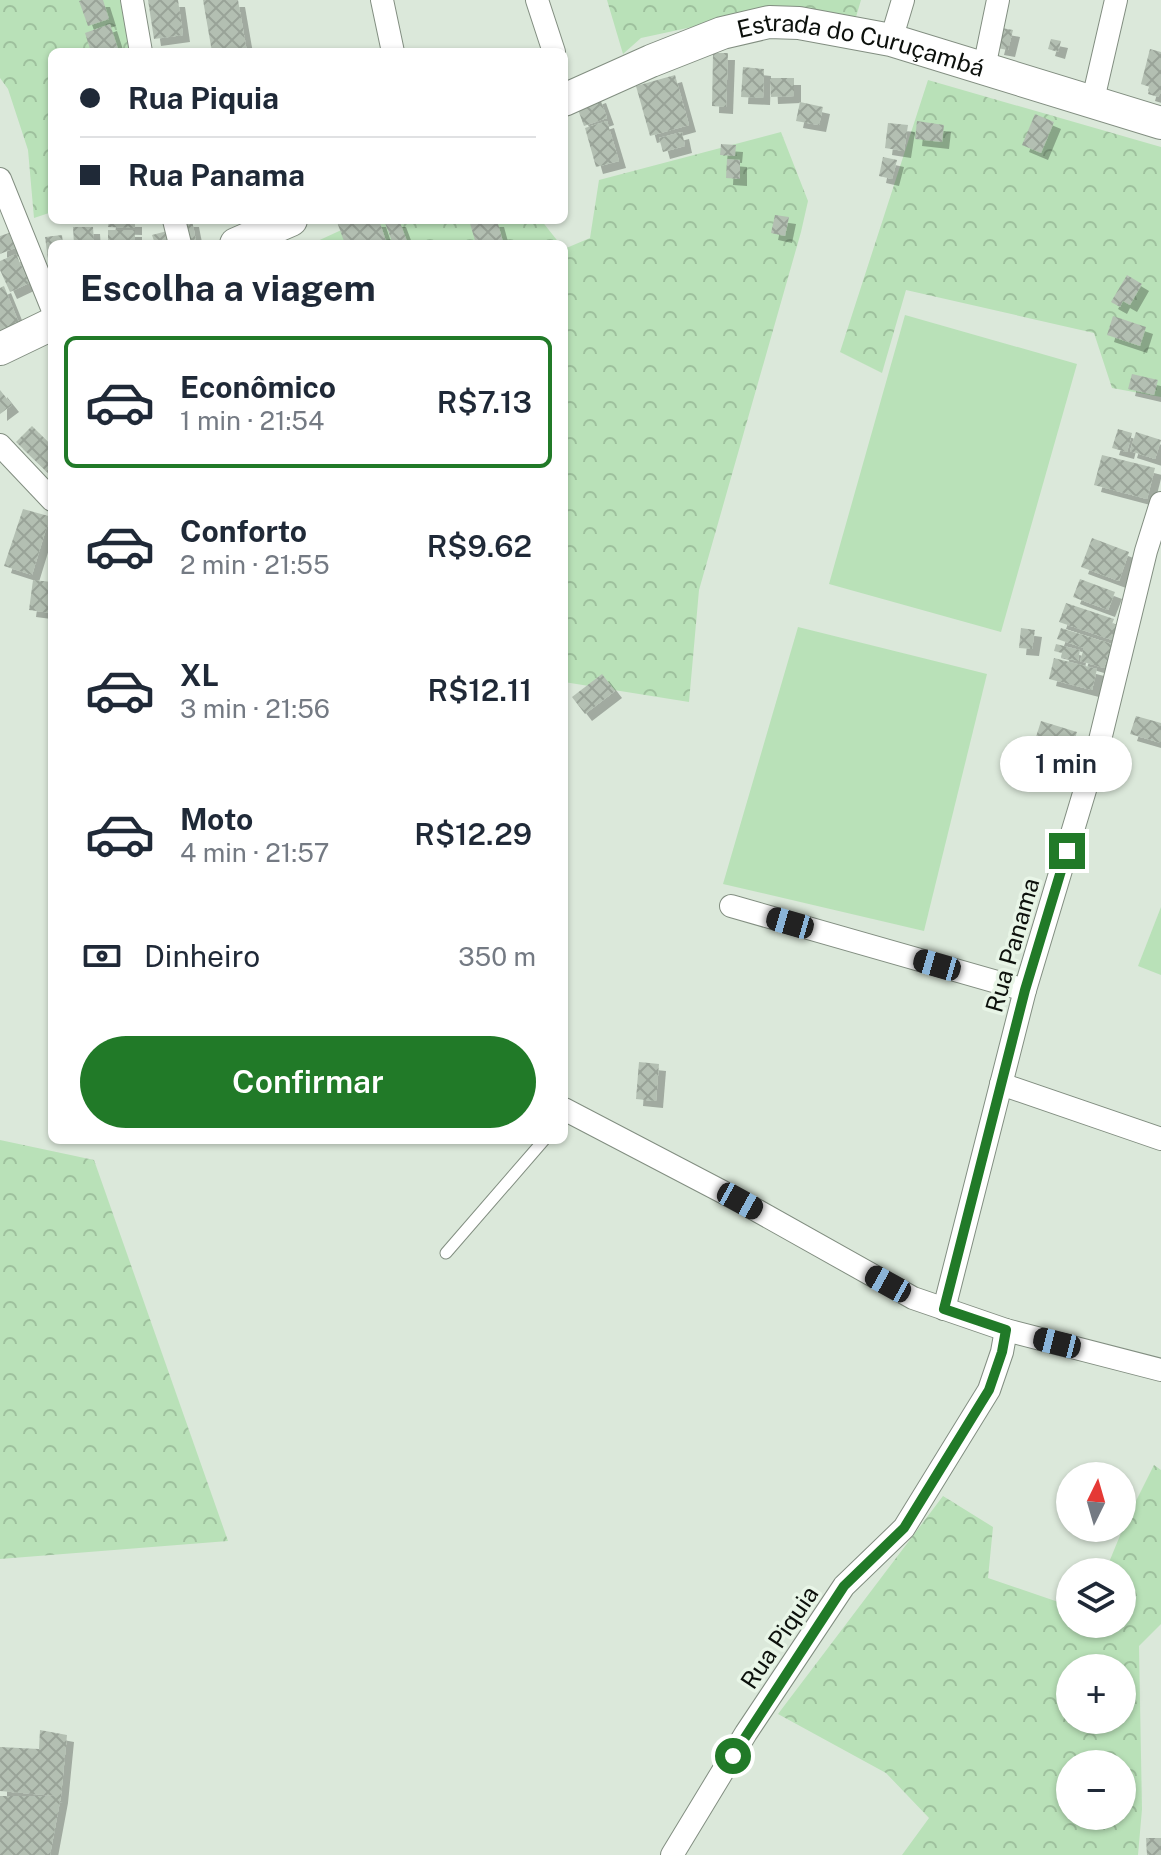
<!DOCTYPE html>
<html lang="pt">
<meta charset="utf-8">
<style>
:root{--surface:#fff;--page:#f6f6f7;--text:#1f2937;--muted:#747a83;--line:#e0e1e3;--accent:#217a28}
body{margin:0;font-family:"Public Sans",sans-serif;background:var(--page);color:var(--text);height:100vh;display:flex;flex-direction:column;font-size:30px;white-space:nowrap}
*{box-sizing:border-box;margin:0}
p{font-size:26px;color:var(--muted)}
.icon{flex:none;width:44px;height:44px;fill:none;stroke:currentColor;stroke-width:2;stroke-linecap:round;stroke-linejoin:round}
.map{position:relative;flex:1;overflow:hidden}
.side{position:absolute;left:48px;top:240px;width:520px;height:904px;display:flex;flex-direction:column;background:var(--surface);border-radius:12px;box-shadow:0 2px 6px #0004}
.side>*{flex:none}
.guide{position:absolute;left:48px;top:48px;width:520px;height:176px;border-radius:12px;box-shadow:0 2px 6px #0004;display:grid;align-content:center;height:176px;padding:0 32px;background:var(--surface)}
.needle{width:52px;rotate:5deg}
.tools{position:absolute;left:1056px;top:1462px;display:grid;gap:16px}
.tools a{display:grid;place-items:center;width:80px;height:80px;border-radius:50%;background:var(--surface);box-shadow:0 2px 6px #0004;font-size:40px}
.end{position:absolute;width:36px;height:36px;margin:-18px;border:10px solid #217a28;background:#fff;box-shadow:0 0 0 4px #fff}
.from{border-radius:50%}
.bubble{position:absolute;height:56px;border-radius:28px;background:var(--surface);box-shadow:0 2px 6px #0004;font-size:26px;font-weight:600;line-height:56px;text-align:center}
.car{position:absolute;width:24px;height:48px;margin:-24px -12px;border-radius:10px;box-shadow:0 0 6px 2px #0007;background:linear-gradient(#222 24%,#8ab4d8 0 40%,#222 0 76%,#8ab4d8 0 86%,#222 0)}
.guide b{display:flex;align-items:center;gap:28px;height:76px;font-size:30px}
.guide b+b{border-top:2px solid var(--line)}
.guide i{width:20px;height:20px;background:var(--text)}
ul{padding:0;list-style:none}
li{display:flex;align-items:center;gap:24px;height:132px;margin:0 16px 12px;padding:0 16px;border:4px solid transparent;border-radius:12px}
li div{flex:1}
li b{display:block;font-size:30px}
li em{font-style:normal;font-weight:600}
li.selected{border-color:var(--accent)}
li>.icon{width:72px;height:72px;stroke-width:1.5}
h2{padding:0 32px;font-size:36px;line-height:96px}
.pay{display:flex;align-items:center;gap:20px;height:88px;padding:0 32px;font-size:30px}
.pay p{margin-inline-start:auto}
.primary-button{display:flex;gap:16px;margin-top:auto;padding:16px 32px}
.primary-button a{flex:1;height:92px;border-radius:48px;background:var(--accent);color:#fff;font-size:32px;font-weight:600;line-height:92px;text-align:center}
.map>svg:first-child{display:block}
</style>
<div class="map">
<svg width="1161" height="1855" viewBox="0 0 1161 1855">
<defs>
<pattern id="forest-crowns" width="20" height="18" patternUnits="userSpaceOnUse" patternTransform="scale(2)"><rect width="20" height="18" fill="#b9e1b8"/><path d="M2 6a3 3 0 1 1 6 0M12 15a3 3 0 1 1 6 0" fill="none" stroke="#9ec09d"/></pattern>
<pattern id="building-cross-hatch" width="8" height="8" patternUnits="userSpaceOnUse" patternTransform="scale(2)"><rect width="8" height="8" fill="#b3bfb2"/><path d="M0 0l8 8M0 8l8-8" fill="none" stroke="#99a398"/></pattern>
<filter id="shadow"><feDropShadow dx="7" dy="7" stdDeviation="0" flood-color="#0004"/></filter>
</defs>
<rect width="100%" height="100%" fill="#dbe8da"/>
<g fill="#b9e1b8">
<polygon points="905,315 1077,364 1001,632 829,584"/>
<polygon points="798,627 987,674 924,931 723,884"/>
<polygon points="1161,907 1161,975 1138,966"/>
</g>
<g fill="url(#forest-crowns)" fill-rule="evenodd">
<polygon points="0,0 125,0 133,52 52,52 52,212 34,218 28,150 8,89 0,78"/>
<polygon points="607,0 861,0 856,17 766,11 641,38 623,54"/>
<polygon points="928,80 1161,147 1161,397 1112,388 1094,333 906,290 882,373 840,352"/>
<polygon points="781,132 808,201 801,232 699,590 689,702 564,682 564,249 590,238 599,180"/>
<polygon points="363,220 541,220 560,244 311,244"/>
<polygon points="0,1140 94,1160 228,1541 0,1559"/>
<path d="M1154,1465L1161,1470V1624L1139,1646L1142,1809L1138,1855H902L929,1818L886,1773L778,1714L943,1496L993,1527L988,1578L1070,1606V1624H1122V1572H1105L1126,1521ZM1122,1668V1720H1070V1668ZM1122,1764V1816H1070V1764Z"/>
</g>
<g fill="url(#building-cross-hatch)" filter="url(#shadow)">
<polygon points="82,0 103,0 109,19 88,26 79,1"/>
<polygon points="148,0 178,0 183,35 154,39"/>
<polygon points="203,0 238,0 247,52 212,52"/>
<polygon points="110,24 119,52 91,52 85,33"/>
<polygon points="1002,28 1013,30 1008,50 997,48"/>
<polygon points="1051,39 1061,41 1058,52 1048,49"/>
<polygon points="1150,49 1161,52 1161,92 1158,97 1148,94 1150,87 1141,84"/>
<polygon points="713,53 728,53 726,107 712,106"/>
<polygon points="743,67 764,69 763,98 741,97"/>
<polygon points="675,75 689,125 650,136 636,86"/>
<polygon points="770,78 794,78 794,96 771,97"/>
<polygon points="599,96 607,118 584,126 576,104"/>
<polygon points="800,102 823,107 819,125 796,121"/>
<polygon points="1035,114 1054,122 1041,153 1022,145"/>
<polygon points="607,121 619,161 596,167 585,128"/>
<polygon points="917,121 944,125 942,142 915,139"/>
<polygon points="888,123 908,125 904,151 885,148"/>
<polygon points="682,132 685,146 663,152 659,138"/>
<polygon points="721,144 736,145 735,156 720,155"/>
<polygon points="883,157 897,160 892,179 879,176"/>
<polygon points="727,159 740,160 740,179 726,178"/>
<polygon points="775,215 789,217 785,236 771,233"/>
<polygon points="109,220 135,220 135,228 108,227"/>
<polygon points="181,220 192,220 196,241 185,243"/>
<polygon points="344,220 379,220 387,244 345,244 337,222"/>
<polygon points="384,220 399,220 408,244 393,244"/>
<polygon points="469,220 497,220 503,242 476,244"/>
<polygon points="73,227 93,227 94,244 74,244"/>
<rect x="108" y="230" width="27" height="14"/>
<polygon points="171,230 175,244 155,244 152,235"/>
<polygon points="9,233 15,248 0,254 0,236"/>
<polygon points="62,235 63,244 52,244 52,273 50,273 45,237"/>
<polygon points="16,254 29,283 10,292 0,270 0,261"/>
<polygon points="1127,275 1142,284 1130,305 1123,301 1120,307 1111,302"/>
<polygon points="4,286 21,328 0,336 0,288"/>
<polygon points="1113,316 1146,327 1140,346 1107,335"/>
<polygon points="1132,374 1158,380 1154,395 1128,389"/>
<polygon points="0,390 12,405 0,414"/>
<polygon points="32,426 52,446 52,465 46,471 16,442"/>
<polygon points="1118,429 1132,433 1127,452 1112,448"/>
<polygon points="1136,432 1161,440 1155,459 1130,451"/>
<polygon points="1102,455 1155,468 1147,499 1094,485"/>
<polygon points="23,509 52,517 52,528 47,526 32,575 4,566"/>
<polygon points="1092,538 1129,552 1119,581 1081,567"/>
<polygon points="1080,579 1115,592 1108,610 1073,597"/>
<polygon points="33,580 52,582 52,613 29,610"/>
<polygon points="1066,603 1114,619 1112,624 1117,626 1112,640 1059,622"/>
<polygon points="1021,628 1035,630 1032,649 1019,648"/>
<polygon points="1061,628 1112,644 1104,668 1080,661 1084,648 1057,639"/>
<polygon points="1056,644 1080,650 1078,661 1061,657 1062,653 1054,651"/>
<polygon points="1054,658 1097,669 1092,690 1049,679"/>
<polygon points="602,674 615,691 585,714 572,697"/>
<polygon points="1136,716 1161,723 1161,743 1130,734"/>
<polygon points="1041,721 1077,732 1071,751 1035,740"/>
<polygon points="1026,741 1057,751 1050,770 1019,760"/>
<polygon points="639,1062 659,1064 656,1101 636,1099"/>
<polygon points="40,1730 67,1735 61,1796 50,1855 0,1855 0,1796 56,1796 0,1791 0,1747 39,1749"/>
<polygon points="1146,1838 1161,1838 1161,1855 1147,1855"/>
</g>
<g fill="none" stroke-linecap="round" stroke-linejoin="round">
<g stroke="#828e81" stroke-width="13">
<polyline id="lane" points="446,1253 544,1140"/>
</g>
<g stroke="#828e81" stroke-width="24">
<g id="street">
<polyline points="132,0 141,52"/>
<polyline points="382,0 393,52"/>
<polyline points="537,0 554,52"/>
<polyline points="891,40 903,0"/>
<polyline points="984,68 998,0"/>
<polyline points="1092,104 1116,0"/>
<polyline points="0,179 52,308"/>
<polyline points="174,220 180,244"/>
<polyline points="0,445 52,500"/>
<polyline points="731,906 1025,990"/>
<polyline points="1001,1084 1161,1139"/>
<polyline points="564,1109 740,1201 913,1298 1006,1330 1161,1370"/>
<polyline points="944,1309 1025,990 1100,740 1146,551 1161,503"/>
<polyline points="672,1855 746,1733 844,1586 904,1528 989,1390 1002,1352 1006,1330"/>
</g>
</g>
<g stroke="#828e81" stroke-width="34">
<g id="secondary">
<path id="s1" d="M564,100L651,61L722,33L769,22L799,23L891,40L1161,123"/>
<polyline points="236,244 291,220"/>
<polyline points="0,349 52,324"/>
</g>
</g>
<use href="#lane" stroke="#fff" stroke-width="11"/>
<use href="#street" stroke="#fff" stroke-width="22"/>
<use href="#secondary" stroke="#fff" stroke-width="32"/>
</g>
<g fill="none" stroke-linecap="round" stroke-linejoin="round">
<polyline stroke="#217a28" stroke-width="10" points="733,1756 844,1586 904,1528 989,1390 1002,1352 1006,1330 944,1309 1025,990 1067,851"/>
</g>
<g text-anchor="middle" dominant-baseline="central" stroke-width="7" stroke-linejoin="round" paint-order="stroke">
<g font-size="24" fill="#0c100c" stroke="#e8f5e7">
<text stroke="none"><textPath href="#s1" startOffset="314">Estrada do Curuçambá</textPath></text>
<text transform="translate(1012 945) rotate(-74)">Rua Panama</text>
<text transform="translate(779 1637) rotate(-56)">Rua Piquia</text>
</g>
</g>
</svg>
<div class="tools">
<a><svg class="needle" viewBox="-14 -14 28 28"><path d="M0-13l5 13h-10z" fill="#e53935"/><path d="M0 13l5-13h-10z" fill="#747a83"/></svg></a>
<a><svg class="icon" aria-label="layers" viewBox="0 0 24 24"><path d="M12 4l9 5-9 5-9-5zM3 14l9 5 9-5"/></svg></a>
<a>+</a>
<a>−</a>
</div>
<i class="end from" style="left:733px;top:1756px"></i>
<i class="end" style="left:1067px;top:851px"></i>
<div class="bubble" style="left:1000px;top:736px;width:132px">1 min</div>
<i class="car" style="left:790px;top:923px;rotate:286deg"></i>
<i class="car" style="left:937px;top:965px;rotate:286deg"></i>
<i class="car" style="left:740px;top:1201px;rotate:119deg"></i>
<i class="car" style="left:888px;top:1284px;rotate:299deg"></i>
<i class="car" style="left:1057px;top:1343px;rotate:284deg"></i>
<div class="guide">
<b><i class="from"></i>Rua Piquia</b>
<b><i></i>Rua Panama</b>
</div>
<section class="side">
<h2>Escolha a viagem</h2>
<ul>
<li class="selected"><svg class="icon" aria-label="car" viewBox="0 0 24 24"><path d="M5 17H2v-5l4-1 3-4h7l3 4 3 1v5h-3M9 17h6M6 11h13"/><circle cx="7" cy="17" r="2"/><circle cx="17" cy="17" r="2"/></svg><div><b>Econômico</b><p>1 min · 21:54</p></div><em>R$7.13</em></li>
<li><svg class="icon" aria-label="car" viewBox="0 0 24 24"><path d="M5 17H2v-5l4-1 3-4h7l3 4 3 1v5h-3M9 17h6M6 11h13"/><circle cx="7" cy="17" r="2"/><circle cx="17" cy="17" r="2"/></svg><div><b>Conforto</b><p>2 min · 21:55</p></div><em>R$9.62</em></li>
<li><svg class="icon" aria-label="car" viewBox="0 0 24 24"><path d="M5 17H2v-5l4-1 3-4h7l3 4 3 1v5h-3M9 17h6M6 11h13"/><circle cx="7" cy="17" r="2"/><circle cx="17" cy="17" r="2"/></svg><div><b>XL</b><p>3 min · 21:56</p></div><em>R$12.11</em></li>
<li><svg class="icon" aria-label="car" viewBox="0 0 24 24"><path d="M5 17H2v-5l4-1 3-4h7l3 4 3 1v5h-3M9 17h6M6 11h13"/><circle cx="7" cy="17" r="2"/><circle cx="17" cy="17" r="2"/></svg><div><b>Moto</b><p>4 min · 21:57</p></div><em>R$12.29</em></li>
</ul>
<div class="pay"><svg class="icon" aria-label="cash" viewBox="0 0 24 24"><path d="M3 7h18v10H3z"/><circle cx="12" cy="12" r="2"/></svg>Dinheiro<p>350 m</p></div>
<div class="primary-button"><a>Confirmar</a></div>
</section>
</div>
